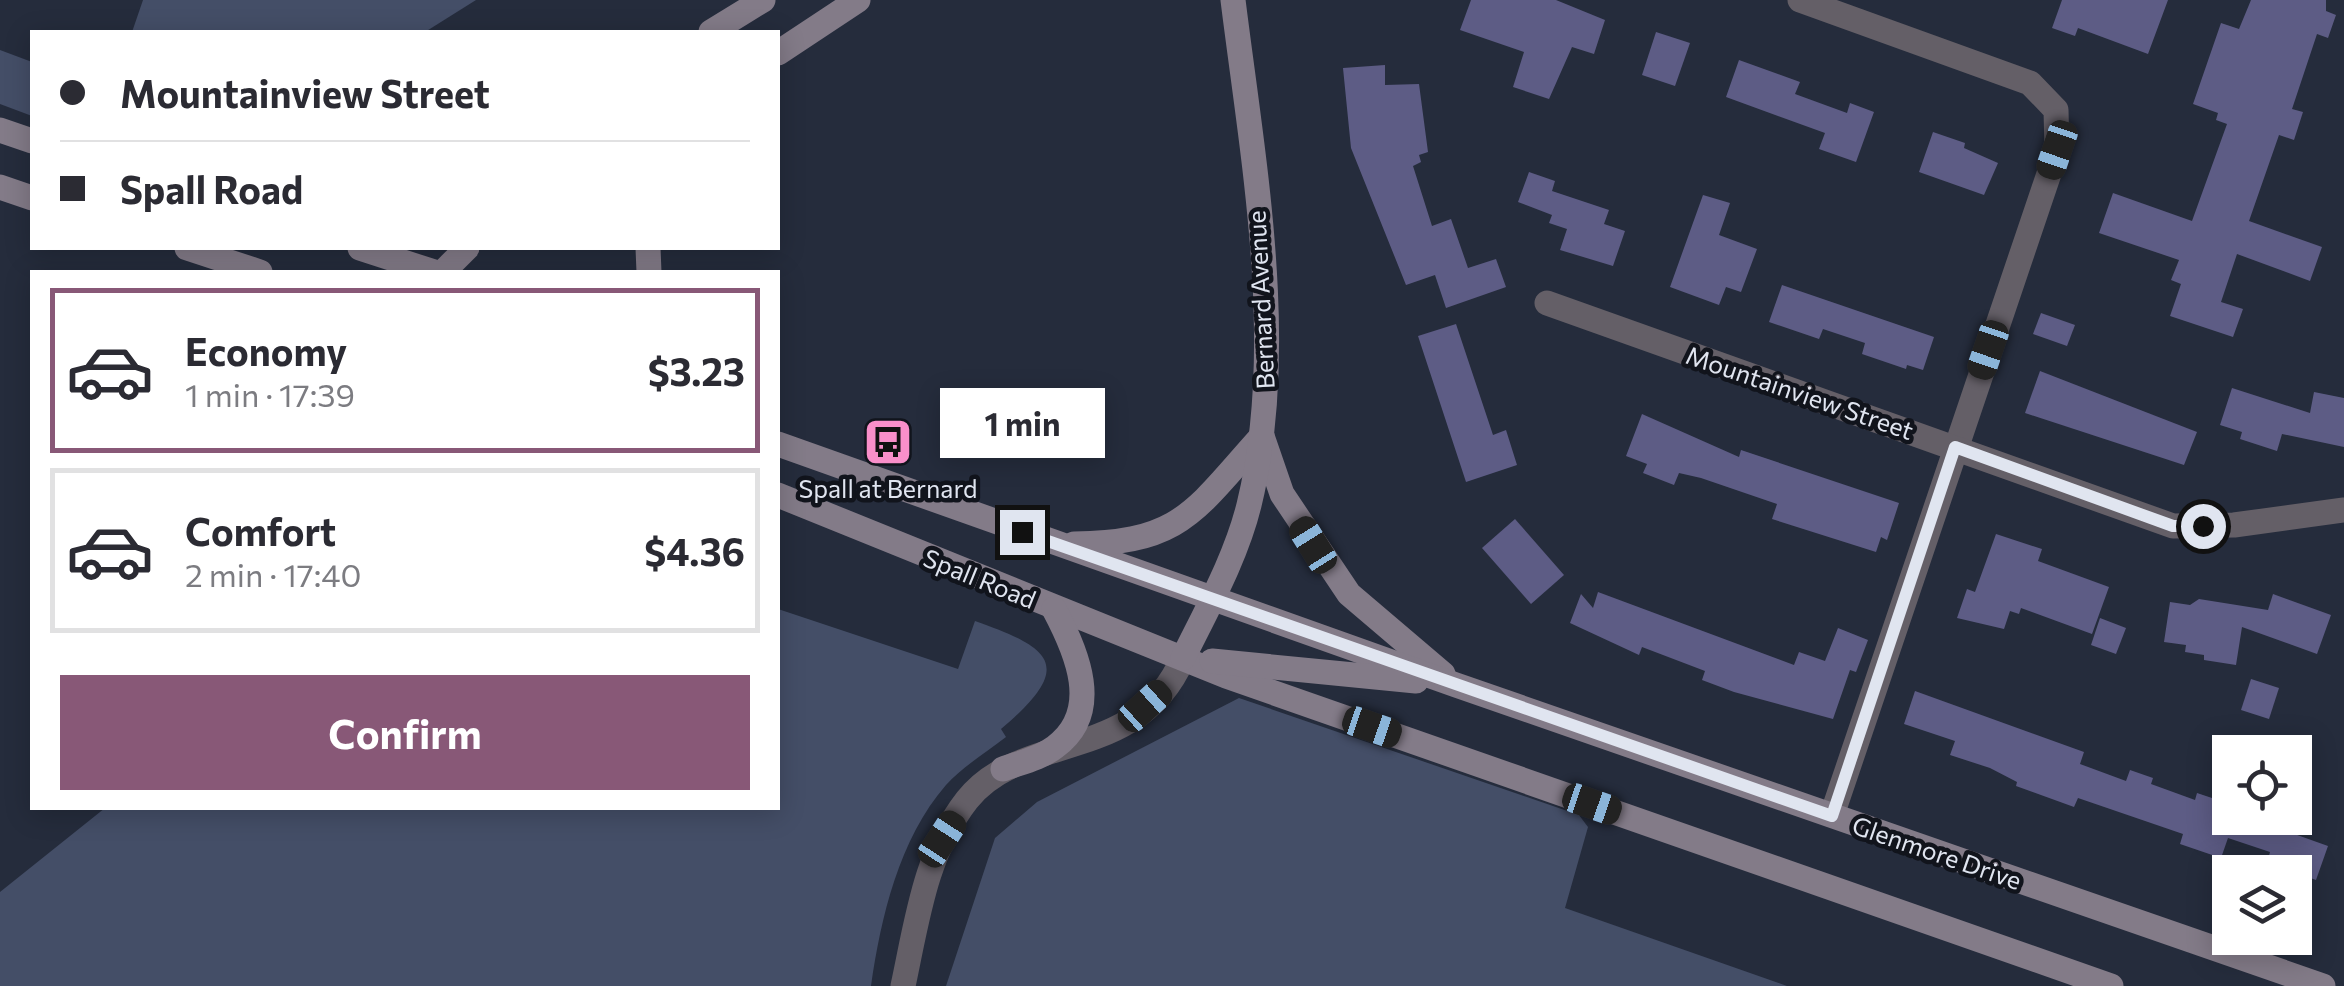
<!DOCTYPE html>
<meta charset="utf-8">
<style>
:root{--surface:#fff;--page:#f7f7f7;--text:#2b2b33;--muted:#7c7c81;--line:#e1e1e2;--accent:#885877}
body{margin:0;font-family:Commissioner,sans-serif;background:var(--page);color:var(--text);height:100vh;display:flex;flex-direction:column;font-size:38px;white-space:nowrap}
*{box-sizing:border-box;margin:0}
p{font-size:32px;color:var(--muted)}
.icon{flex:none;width:55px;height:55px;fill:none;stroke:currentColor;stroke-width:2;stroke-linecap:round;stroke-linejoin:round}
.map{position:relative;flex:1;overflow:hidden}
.drawer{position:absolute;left:30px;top:270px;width:750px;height:540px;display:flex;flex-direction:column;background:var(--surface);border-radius:0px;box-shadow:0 5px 25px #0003}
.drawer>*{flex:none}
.top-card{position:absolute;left:30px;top:30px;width:750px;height:220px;border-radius:0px;box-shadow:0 5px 25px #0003;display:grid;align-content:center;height:220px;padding:0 30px;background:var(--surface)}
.controls{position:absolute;left:2212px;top:735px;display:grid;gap:20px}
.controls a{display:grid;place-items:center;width:100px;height:100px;border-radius:0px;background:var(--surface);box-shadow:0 5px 25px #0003;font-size:50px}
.end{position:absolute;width:45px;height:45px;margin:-22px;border:12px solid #e0e5f0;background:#111;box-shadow:0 0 0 5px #111}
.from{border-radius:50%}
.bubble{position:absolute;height:70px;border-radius:0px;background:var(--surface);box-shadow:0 5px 25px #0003;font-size:32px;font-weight:700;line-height:70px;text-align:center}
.car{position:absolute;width:30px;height:60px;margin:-30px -15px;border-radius:12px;box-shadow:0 0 8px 2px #0007;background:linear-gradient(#222 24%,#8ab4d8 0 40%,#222 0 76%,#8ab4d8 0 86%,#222 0)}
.top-card b{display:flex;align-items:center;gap:35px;height:95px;font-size:38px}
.top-card b+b{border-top:2px solid var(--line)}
.top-card i{width:25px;height:25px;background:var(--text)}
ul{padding:18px 0 0;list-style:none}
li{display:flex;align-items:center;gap:30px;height:165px;margin:0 20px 15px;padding:0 10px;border:5px solid var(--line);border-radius:0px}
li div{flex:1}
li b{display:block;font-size:38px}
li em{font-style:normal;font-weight:700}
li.active{border-color:var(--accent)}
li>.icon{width:90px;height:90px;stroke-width:1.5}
.primary-button{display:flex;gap:20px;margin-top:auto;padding:20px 30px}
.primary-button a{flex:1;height:115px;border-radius:0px;background:var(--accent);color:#fff;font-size:40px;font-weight:700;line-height:115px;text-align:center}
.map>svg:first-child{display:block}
</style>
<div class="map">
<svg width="2344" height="986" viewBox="0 0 2344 986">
<rect width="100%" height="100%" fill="#252c3c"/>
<g fill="#444e67">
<polygon points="143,0 476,0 425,32 132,32"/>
<polygon points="0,50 32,62 32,116 0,104"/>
<path d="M778,609L958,669L975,621C1055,649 1074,667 1001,729L1006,737C987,752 962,767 946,785C899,839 881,917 871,986H0V892L105,808H778Z"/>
<polygon points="1239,698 1579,815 1588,827 1565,908 1787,986 946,986 995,838 1037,802"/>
</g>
<g fill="#5d5c85">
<polygon points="1471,0 1556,0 1605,20 1594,54 1572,47 1549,99 1513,87 1524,52 1460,30"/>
<polygon points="2062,0 2168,0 2148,54 2078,28 2075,36 2052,28"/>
<polygon points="2251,0 2326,0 2326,11 2336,15 2328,38 2317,34 2292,109 2303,112 2294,140 2279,135 2249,221 2322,247 2310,281 2237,254 2221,302 2243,309 2233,337 2170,316 2181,284 2171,280 2179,260 2099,233 2113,193 2192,221 2227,124 2216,120 2218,113 2193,104 2221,23 2239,29"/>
<polygon points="1656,32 1690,43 1675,86 1642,75"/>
<polygon points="1739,60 1800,82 1795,94 1847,113 1850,103 1874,112 1856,162 1819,149 1825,133 1726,97"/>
<polygon points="1385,65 1385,85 1419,84 1428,152 1419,155 1421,162 1413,166 1432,226 1451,219 1468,268 1496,259 1506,287 1446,308 1435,275 1406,285 1351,148 1343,68"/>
<polygon points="1933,132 1965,143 1964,148 1998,163 1984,195 1919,172"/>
<polygon points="1529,172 1555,181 1552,191 1609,210 1604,224 1625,231 1613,266 1560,250 1567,229 1549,223 1552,215 1518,202"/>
<polygon points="1703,195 1730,203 1719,235 1757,249 1741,292 1726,287 1719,305 1670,287"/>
<polygon points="1782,285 1934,337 1923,370 1907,365 1906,369 1862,354 1865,343 1823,329 1819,339 1769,322"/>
<polygon points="2041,313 2075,325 2067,346 2033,334"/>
<polygon points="1456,324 1493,435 1506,430 1517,465 1466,482 1418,336"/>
<polygon points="2040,371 2197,432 2184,465 2025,413"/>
<polygon points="2232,388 2310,413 2314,392 2344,398 2344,447 2282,434 2277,451 2240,439 2242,432 2220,425"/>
<polygon points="1642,414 1739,457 1741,450 1899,503 1887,540 1881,537 1876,552 1772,519 1777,504 1701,478 1679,473 1674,485 1643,473 1647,464 1626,456"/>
<polygon points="1515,519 1564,575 1531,604 1482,548"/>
<polygon points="1996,534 2042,549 2038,561 2109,587 2092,634 2021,608 2019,614 2010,611 2004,629 1957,618 1967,589 1975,592"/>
<polygon points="1598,592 1794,665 1799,652 1825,661 1838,628 1868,640 1856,672 1850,670 1833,719 1734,692 1702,680 1705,671 1642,647 1639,655 1570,623 1581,594 1593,608"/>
<polygon points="2273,594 2331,615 2317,654 2242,627 2236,665 2204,660 2204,655 2185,652 2186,645 2164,642 2170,602 2190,605 2199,599 2268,610"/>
<polygon points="2100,618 2126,628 2116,654 2091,645"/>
<polygon points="2251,679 2279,688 2269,719 2241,710"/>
<polygon points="1915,691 2084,752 2080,764 2126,781 2130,770 2153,778 2151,784 2195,800 2197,793 2230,804 2230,818 2249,818 2328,846 2316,880 2267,863 2270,852 2228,838 2221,858 2180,844 2183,834 2078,798 2074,807 2016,786 2017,782 1990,768 1950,755 1955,741 1904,724"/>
</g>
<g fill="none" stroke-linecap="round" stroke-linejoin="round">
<g stroke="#645f67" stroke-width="25">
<polyline points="1800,0 2030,83 2056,110 2057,150 1832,815"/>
<polyline points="1547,303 2173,526 2234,525 2344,510"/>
<path d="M903,986C917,921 925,854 967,800C1022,730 1137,765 1183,658"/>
</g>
<g stroke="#837b88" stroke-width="25">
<polyline points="711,32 763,0"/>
<polyline points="778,53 858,0"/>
<polyline points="0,130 32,141"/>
<polyline points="0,187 32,198"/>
<polyline points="187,248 260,272"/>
<polyline points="360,248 434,272"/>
<polyline points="648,248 649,272"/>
<polyline points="443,272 467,248"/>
<polyline points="1262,436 1282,494 1349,594 1443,674"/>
<polyline points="778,444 1456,685 2323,986"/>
<polyline points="778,495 1226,676 2111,986"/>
<path d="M1074,544C1182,543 1194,511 1262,436"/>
<path d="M1183,658C1207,609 1236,558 1249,505C1288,346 1253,161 1233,0"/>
<polyline points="1212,661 1416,681"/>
<path d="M1003,769C1019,763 1041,758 1055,747C1103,712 1077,652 1054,609"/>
</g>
</g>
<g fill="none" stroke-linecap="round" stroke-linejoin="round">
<polyline stroke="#e0e5f0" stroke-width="12" points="1022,532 1832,816 1955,447 2173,526 2203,526"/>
</g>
<defs>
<g id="bus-square" transform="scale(2.5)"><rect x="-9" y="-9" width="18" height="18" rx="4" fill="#f98fca" stroke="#11141c"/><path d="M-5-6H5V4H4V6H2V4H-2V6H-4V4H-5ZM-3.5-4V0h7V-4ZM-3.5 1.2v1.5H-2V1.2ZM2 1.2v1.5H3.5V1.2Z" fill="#111"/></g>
</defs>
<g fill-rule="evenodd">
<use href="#bus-square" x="888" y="442"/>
</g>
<g text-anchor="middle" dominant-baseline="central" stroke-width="9" stroke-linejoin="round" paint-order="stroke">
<g font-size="25" fill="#e0e5f0" stroke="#11141c">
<text transform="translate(1260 300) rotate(-93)">Bernard Avenue</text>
<text transform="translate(1800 392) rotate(19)">Mountainview Street</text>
<text transform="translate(980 578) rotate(22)">Spall Road</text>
<text transform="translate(1937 852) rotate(19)">Glenmore Drive</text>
</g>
<g font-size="25" fill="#e0e5f0" stroke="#11141c">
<text x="888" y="488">Spall at Bernard</text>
</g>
</g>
</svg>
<div class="controls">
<a><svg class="icon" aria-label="locate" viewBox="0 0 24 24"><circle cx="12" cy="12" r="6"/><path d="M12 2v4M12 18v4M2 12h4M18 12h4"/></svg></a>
<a><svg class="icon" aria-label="layers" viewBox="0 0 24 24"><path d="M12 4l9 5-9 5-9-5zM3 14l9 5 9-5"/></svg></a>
</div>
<i class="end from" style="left:2203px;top:526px"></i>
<i class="end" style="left:1022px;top:532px"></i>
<div class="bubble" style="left:940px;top:388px;width:165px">1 min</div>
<i class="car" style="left:2057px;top:150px;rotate:199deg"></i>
<i class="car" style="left:1988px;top:350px;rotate:199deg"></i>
<i class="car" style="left:1313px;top:545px;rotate:328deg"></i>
<i class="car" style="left:1145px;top:706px;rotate:48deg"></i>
<i class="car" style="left:1372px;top:727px;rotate:109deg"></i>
<i class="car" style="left:1592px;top:804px;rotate:109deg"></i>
<i class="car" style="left:942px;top:839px;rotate:33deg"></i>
<div class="top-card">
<b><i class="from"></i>Mountainview Street</b>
<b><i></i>Spall Road</b>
</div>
<section class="drawer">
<ul>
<li class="active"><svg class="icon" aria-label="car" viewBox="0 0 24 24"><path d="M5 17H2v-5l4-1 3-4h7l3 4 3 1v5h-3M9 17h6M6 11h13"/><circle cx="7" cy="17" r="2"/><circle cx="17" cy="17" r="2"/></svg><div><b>Economy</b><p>1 min · 17:39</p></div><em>$3.23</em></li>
<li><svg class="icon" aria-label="car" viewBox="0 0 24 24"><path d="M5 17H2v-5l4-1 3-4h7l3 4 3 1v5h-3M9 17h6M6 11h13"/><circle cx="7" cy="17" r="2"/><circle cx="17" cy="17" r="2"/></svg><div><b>Comfort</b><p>2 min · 17:40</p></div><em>$4.36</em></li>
</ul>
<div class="primary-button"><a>Confirm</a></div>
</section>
</div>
